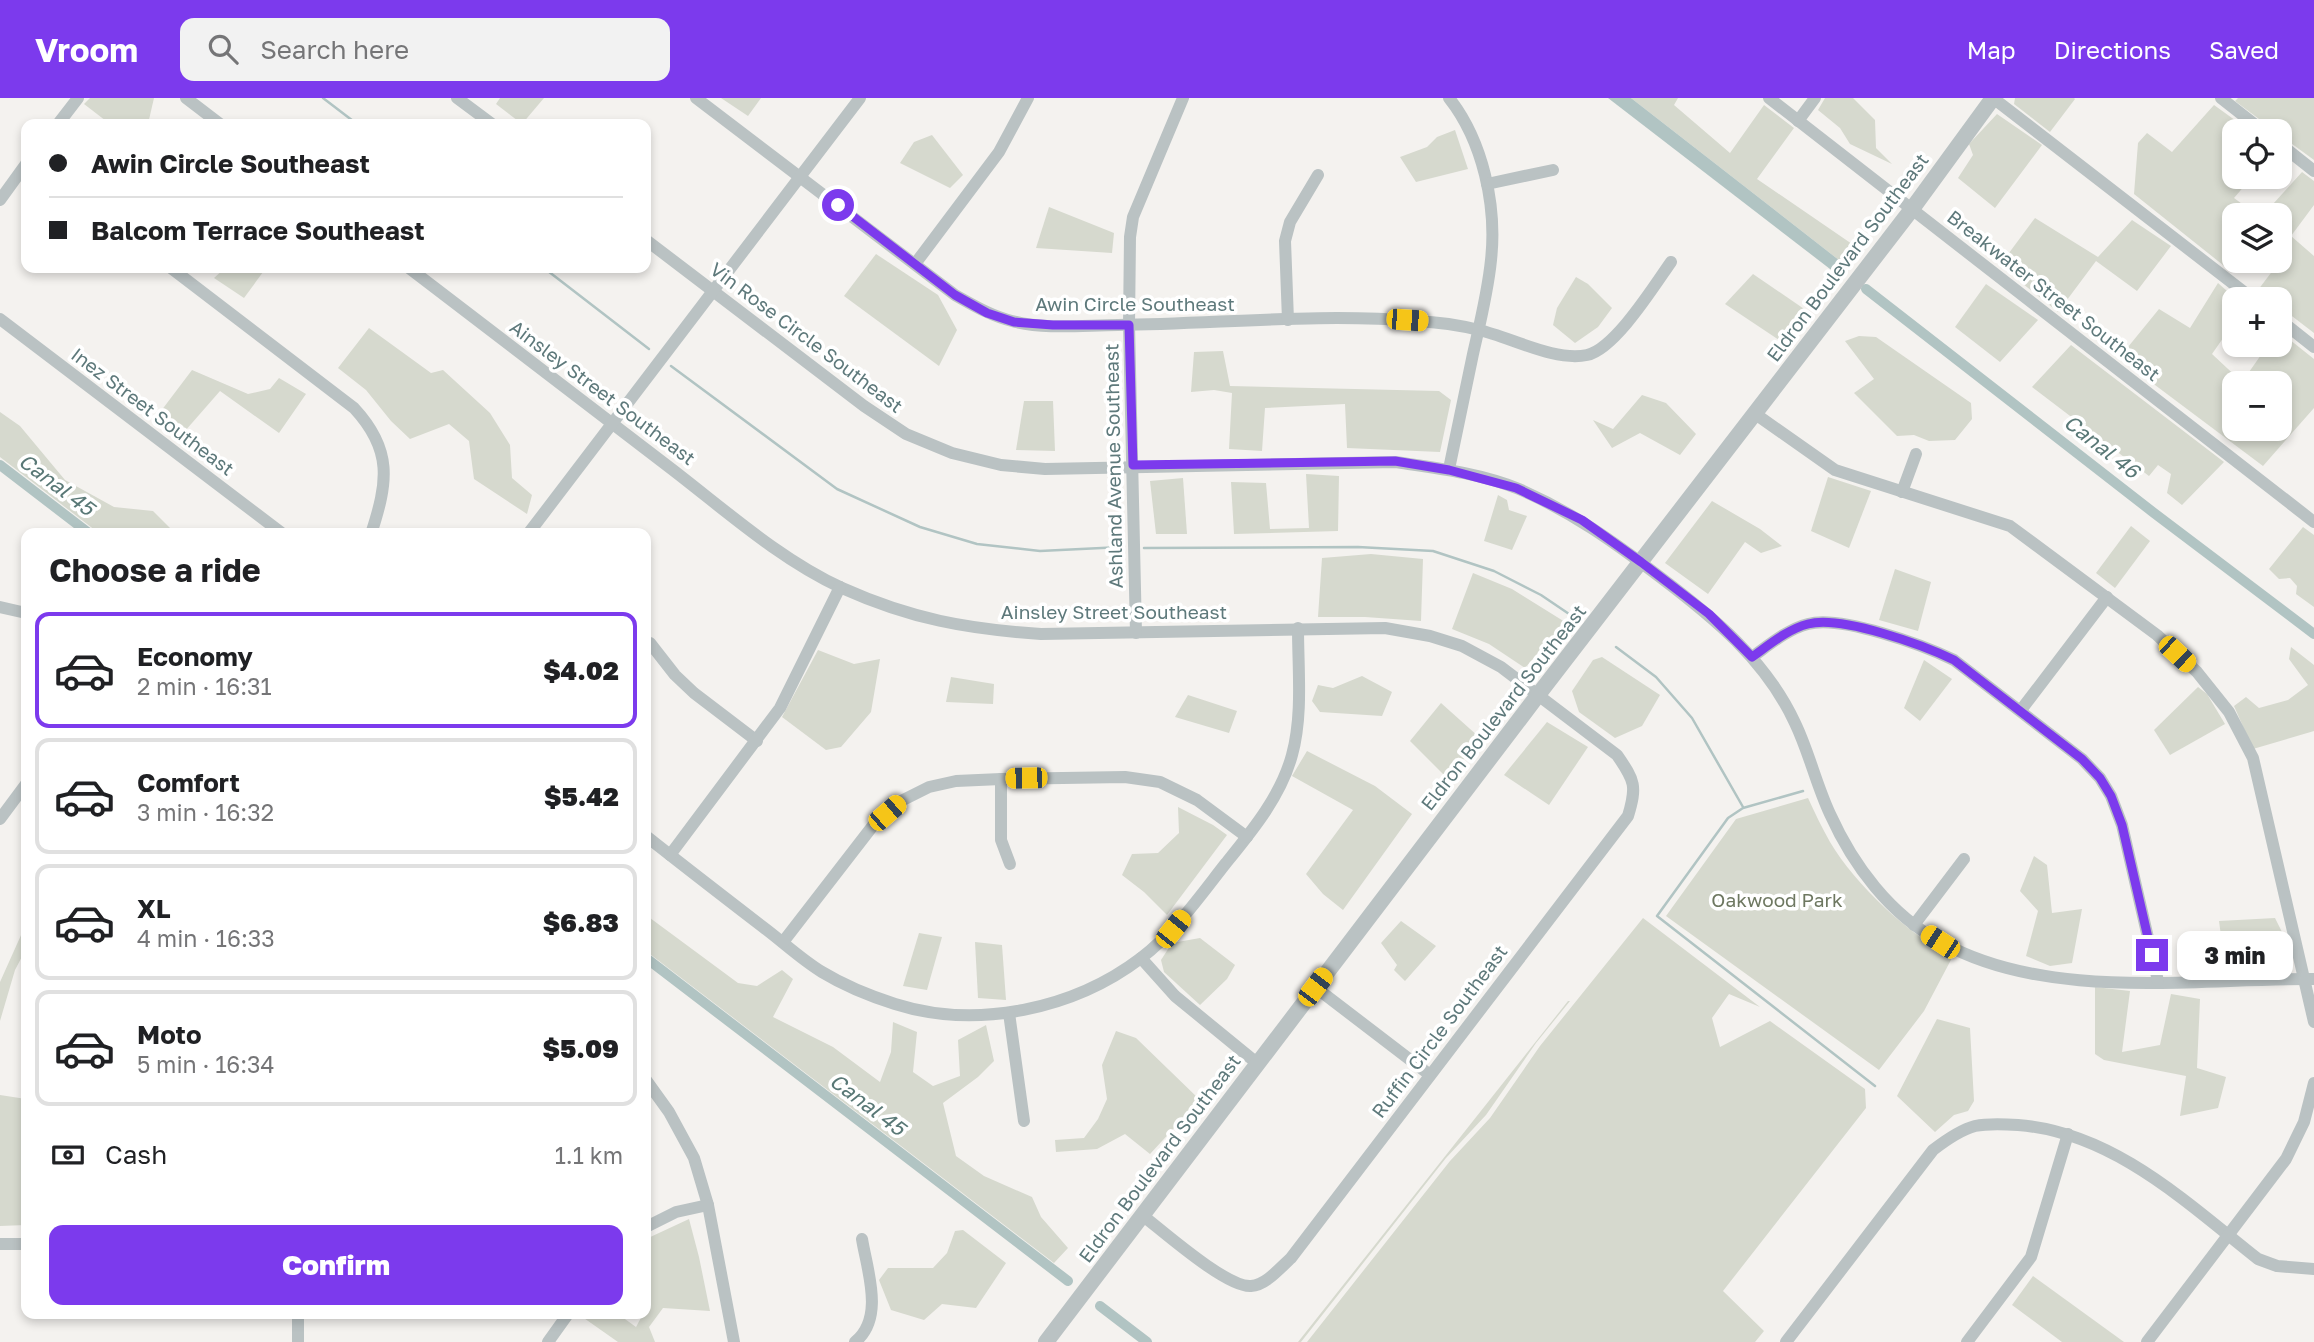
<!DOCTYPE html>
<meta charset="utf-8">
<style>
:root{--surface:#fff;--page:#f2f2f2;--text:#202124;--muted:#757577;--line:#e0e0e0;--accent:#7c3aed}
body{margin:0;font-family:"Golos Text",sans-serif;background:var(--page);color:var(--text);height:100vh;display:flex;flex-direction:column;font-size:26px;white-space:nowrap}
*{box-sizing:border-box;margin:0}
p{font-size:23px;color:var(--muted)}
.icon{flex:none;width:38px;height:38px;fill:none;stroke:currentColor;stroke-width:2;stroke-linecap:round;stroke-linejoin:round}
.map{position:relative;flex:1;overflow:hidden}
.sheet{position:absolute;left:21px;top:430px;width:630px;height:791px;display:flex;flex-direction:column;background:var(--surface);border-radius:14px;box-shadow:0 4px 10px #0003}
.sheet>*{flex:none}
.hud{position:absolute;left:21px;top:21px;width:630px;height:154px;border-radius:14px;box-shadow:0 4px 10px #0003;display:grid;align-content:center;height:154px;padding:0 28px;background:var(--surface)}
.fabs{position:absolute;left:2222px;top:21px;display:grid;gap:14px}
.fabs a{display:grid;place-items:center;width:70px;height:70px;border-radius:14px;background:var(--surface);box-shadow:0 4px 10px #0003;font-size:35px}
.end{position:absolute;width:32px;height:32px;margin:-16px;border:9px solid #7c3aed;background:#fff;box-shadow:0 0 0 4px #fff}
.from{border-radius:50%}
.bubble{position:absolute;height:49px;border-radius:14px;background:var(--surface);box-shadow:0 4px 10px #0003;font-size:23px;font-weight:800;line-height:49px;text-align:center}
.car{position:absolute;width:21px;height:42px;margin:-21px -10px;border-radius:9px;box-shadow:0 0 5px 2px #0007;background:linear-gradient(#f5c518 24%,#345 0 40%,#f5c518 0 76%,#345 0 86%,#f5c518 0)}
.hud b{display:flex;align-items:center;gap:24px;height:66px;font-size:26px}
.hud b+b{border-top:2px solid var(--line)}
.hud i{width:18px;height:18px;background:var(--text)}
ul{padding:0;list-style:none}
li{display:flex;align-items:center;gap:21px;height:116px;margin:0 14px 10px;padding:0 14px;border:4px solid var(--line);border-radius:14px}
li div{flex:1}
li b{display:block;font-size:26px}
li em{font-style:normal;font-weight:800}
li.selected{border-color:var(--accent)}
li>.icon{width:63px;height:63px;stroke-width:1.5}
h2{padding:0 28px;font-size:32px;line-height:84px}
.pay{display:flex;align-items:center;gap:18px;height:77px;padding:0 28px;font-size:26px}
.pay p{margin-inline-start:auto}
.action{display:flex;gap:14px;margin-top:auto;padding:14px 28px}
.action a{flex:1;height:80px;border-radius:14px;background:var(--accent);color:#fff;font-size:28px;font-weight:800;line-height:80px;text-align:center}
header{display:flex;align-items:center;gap:42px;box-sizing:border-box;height:98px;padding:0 35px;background:var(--accent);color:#fff}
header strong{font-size:33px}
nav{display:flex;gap:38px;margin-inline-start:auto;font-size:24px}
.search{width:490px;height:63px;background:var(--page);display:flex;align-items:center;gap:18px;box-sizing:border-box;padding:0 24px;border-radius:14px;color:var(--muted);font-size:26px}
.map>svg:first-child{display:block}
</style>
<header>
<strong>Vroom</strong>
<div class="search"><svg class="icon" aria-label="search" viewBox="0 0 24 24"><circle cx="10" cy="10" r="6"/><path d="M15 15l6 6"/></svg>Search here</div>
<nav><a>Map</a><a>Directions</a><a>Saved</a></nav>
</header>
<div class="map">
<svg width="2314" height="1244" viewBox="0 0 2314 1244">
<rect width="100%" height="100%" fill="#f4f2ef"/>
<g fill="#d6d9ce" fill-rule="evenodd">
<polygon points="90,0 154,0 148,26 110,26 84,6"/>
<polygon points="500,0 544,0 522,26 496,6"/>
<polygon points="721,0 761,0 748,18"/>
<polygon points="1631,0 1678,0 1674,7 1730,55 1764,7 1794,30 1757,81 1852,146 1844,166"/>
<polygon points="1825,0 1853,0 1875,22 1876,50 1892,66 1850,46 1840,30 1818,12"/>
<polygon points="2015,0 2074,0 2075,1 2050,34 2014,6"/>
<polygon points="2238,0 2314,0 2314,62 2280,37 2280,33 2275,33 2235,3"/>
<polygon points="2214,7 2250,33 2235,33 2235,79 2252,79 2234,100 2257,117 2235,117 2235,163 2228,171 2134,96 2138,45 2147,35 2172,54"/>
<polygon points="1997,16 2042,47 1995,110 1958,80 1973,57 1969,46"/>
<polygon points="1455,32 1468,71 1416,84 1400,59 1427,49 1437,39"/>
<polygon points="932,37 963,77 950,90 900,65 914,44"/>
<polygon points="2302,74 2314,83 2314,107 2291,138 2314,158 2314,235 2280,209 2280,201 2270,201 2258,192 2292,147 2280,139 2280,117 2263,117"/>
<polygon points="1049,109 1114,135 1112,155 1036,150"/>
<polygon points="2035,120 2098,159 2132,122 2171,148 2137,193 2096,163 2058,214 2012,177 2003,163"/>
<polygon points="876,156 938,197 957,232 939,268 844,198"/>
<polygon points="225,170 266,170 244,200 214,180"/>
<polygon points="1753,176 1810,215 1779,242 1725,206"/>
<polygon points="1576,179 1588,186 1612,210 1598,229 1575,245 1553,227 1557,210"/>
<path d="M2218,185L2236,201L2235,223L2212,256L2242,284L2268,247H2280V234L2314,261V310L2263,368L2119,260L2159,211L2190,230ZM2280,285V331H2235V285Z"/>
<polygon points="1986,186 2038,222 2000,264 1955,229"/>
<polygon points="369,230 431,275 443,272 490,315 510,347 512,380 532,397 527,416 474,381 469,343 449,326 410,341 391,323 366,292 338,270"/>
<polygon points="1859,238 1876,239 1971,305 1972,321 1955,342 1929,343 1914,337 1897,338 1854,295 1874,281 1845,243"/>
<polygon points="2071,247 2224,364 2182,407 2167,395 2171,376 2158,367 2149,378 2032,289"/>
<polygon points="1223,253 1230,288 1439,293 1451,302 1440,354 1347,350 1345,306 1265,310 1262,353 1229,351 1232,295 1214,292 1191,294 1194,254"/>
<polygon points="192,272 248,296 270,291 279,280 306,296 279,335 220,293 185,333 161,313"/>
<polygon points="1642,297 1666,305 1696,336 1680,357 1640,335 1612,350 1593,322 1613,331"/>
<polygon points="1024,303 1053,303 1055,353 1016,352"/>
<polygon points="0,314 20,328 65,382 114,409 153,413 176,436 100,436 0,359"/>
<polygon points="1306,376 1339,378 1338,433 1234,436 1231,384 1266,385 1270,431 1309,430"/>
<polygon points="1828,379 1871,393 1849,450 1811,433"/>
<polygon points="1183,380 1187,436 1156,436 1150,383"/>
<polygon points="1498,397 1507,402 1509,412 1527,418 1512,452 1484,443"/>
<polygon points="1712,403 1760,431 1782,448 1761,455 1745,444 1708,496 1665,465"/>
<polygon points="2131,428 2150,443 2115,490 2096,475"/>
<polygon points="2303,429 2314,437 2314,509 2296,496 2297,488 2290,480 2279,481 2269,471"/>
<polygon points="1371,456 1423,461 1421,523 1365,519 1318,519 1322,460"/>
<polygon points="1895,471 1931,484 1918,533 1879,522"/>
<polygon points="1473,475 1512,491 1565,524 1525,570 1489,546 1452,531"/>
<polygon points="2291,549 2314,567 2314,633 2253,651 2234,608 2246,599 2259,610 2288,602 2308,587 2289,561"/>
<polygon points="818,552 854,566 880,561 871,614 841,649 826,652 782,619"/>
<polygon points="1602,559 1660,597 1642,628 1615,640 1579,614 1572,593 1593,562"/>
<polygon points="1924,562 1952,581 1920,623 1904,610"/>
<polygon points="1362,578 1392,594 1382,618 1320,614 1312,603 1318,587 1333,590"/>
<polygon points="951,579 994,586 993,606 946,604"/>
<polygon points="2198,589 2207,596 2225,626 2170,657 2154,632"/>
<polygon points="1188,597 1237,613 1229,635 1175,619"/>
<polygon points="1441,605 1479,639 1452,678 1443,676 1410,643"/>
<polygon points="1547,624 1588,649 1549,707 1504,677"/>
<polygon points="1307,653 1375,688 1412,716 1343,812 1323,796 1306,776 1353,712 1292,678"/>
<path d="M1808,700C1815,715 1822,730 1830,744C1855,786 1909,838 1953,858L1924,913L1879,972L1666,818L1736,721Z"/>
<polygon points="1178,709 1213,727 1227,737 1167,817 1144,794 1122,777 1132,756 1158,755 1179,735"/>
<polygon points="2034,758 2047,767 2052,815 2082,811 2072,865 2050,868 2026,858 2038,813 2020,793"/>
<polygon points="646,817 738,885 757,888 782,872 793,881 773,919 833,949 880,984 891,954 893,924 917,934 913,974 933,988 960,978 958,942 986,927 994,963 978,979 943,1005 956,1058 984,1078 1032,1099 1041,1119 1068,1150 1054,1165 646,853"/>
<polygon points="1643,820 1760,909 1729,896 1712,920 1720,949 1770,923 1865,991 1866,1010 1723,1193 1764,1233 1755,1244 1307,1244 1450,1063 1490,1020 1540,948"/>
<path d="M2275,820L2282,834C2268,866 2258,865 2225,868L2219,823Z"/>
<polygon points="1401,823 1436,848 1405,883 1394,872 1397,867 1381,845"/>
<polygon points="26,826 26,851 15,872 0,923 0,884"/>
<polygon points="919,835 942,839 927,892 903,888"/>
<polygon points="1200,840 1235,867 1227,881 1200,907 1164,874 1161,862 1172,845"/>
<polygon points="975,844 1002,847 1006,902 978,900"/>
<polygon points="2095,889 2130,893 2122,954 2160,947 2171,896 2200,901 2197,970 2226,979 2218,1010 2180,1018 2186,978 2104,962 2095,956"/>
<polygon points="1568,903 1570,903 1536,945 1486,1017 1446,1060 1301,1244 1298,1244"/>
<polygon points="1937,921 1970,930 1974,1003 1968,1013 1954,1017 1935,1034 1897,998"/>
<polygon points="1116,933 1136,940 1200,1002 1150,1056 1125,1036 1097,1051 1056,1054 1055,1042 1084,1040 1098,1021 1107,1001 1102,967"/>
<polygon points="0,997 26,1001 26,1127 0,1128"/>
<polygon points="689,1121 699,1159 710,1213 663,1210 649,1229 655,1244 618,1244 581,1218 583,1216 618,1216 636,1229 643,1216 646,1216 651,1187 646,1183 646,1141"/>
<polygon points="963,1132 1006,1165 976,1210 942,1206 924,1222 891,1212 879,1182 888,1170 933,1170 947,1155 955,1133"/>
<polygon points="2033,1178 2124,1244 2062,1244 2012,1207"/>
</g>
<polygon fill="#b1c4c3" points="1608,0 1631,0 1844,166 1843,181"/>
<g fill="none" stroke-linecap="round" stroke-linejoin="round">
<g stroke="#b1c4c3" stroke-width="2.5">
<polyline points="323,0 357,26"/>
<polyline points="544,170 649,251"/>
<polyline points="671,268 837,391 920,429 977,446 1040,453 1122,449"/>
<polyline points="1144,450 1358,449 1433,453 1494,473 1541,497 1575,520"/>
<polyline points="1616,549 1656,579 1692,620 1743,709"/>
<polyline points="1803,693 1743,710 1728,720 1657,818 1875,988"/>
</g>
<g stroke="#b1c4c3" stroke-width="10">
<polyline points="1866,191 2154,415 2314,536"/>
<polyline points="0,367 90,436"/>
<polyline points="646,860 1068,1183"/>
<polyline points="1100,1208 1147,1244"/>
</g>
<g stroke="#bac2c3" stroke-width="12">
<polyline points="186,0 220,26"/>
<polyline points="457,0 492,26"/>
<path d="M696,0L955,197C973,207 991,218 1012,223C1045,232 1085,227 1118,227C1217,226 1317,215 1416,223C1437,224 1459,227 1479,232C1510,239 1555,264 1587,257C1615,251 1654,188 1671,164"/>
<path d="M1449,0C1483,43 1497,108 1491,162C1488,193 1480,225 1473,256C1465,295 1457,333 1449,371"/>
<polyline points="1769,0 2314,424"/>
<polyline points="1993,0 2253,201"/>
<polyline points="2221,0 2263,33"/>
<polyline points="1798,23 1815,0"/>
<polyline points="58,26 78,0"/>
<polyline points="2280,46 2314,73"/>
<polyline points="1487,86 1553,72"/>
<polyline points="0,102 26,66"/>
<path d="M646,142L864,308L906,336L952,355L1001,367L1045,371L1395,364C1436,370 1480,375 1519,391C1572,414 1614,444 1660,479C1713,519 1766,562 1795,625C1809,654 1816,686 1830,716C1853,767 1890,817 1941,844C2048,904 2195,880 2314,881"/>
<polyline points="915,166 999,54 1028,0"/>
<path d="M171,170L354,310C393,352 388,384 371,436"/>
<path d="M409,170C495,236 582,302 669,369C724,411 779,461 842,490C911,521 967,531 1041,536L1385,530L1430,538L1462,548L1501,569L1617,657C1635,683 1637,688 1628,718L1291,1160C1280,1170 1266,1187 1251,1188C1227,1190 1164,1134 1142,1117"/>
<polyline points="0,221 283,436"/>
<polyline points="1288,222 1285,143 1290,124 1318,77"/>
<polyline points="2280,222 2314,249"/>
<polyline points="1754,315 1835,372 2010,428 2157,537 2197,574 2229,614 2253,660 2314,924"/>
<polyline points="1902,394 1916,356"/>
<polyline points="528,436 860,0"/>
<polyline points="0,509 26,515"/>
<polyline points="1136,535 1129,227 1130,139 1133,119 1183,0"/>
<polyline points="650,545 675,577 694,595 757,643"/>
<path d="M1752,559C1769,547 1788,531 1808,526C1841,517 1923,547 1954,562L2082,661L2100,680L2111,698L2122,727L2158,883"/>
<polyline points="2021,612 2107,499"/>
<polyline points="1001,681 1001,742 1010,766"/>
<polyline points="0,721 26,686"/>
<path d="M646,738C685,769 724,799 763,829C783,844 802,862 822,874C845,888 870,898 895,906C977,932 1074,911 1141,860C1175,834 1200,798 1226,765C1252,733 1281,698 1292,657C1303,617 1298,572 1298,530"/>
<polyline points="670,757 780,610 840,489"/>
<polyline points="1914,827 1964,761"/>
<polyline points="783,844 875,725 899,704 929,689 956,683 1001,681 1125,679 1160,684 1197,702 1247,739"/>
<polyline points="1141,860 1175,898 1258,966"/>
<polyline points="1315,889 1430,977"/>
<polyline points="1009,915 1024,1023"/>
<polyline points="646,982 669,1014 694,1060 708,1107 734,1244"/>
<polyline points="646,1129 676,1114 708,1107"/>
<polyline points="0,1146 26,1146"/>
<polyline points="298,1216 298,1244"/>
<polyline points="548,1244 568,1216"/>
<path d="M855,1244C885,1220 867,1172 862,1141"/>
<path d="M1786,1244L1933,1052C1946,1042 1960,1032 1975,1028C1989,1025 2004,1026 2018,1027C2113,1034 2187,1105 2258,1161L2277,1168L2314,1171"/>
<polyline points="1967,1244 2031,1159 2068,1036"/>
<polyline points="2147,1244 2286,1061 2304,1024 2314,985"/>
</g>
<polyline stroke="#bac2c3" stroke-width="16" points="1046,1244 1538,597 1912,111 1993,0"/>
</g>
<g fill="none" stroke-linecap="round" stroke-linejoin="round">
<path stroke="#7c3aed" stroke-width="9" d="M838,107L955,197L987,215L1014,224L1053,227H1129L1133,367L1395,363L1449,372L1516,390L1582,422L1641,464L1709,516L1752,559C1769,547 1788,531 1808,526C1841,517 1923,547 1954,562L2082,661L2100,680L2111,698L2122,727L2152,857"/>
</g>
<g text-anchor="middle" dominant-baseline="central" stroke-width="7" stroke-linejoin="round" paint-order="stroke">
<g font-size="19" fill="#5e797b" stroke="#fff">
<text transform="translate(1847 159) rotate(-53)">Eldron Boulevard Southeast</text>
<text transform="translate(2054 197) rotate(38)">Breakwater Street Southeast</text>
<text x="1135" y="205">Awin Circle Southeast</text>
<text transform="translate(807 239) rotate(37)">Vin Rose Circle Southeast</text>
<text transform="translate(603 294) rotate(37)">Ainsley Street Southeast</text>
<text transform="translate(153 313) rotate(37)">Inez Street Southeast</text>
<text transform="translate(1113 368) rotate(-91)">Ashland Avenue Southeast</text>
<text x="1114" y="513">Ainsley Street Southeast</text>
<text transform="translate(1503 609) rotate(-52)">Eldron Boulevard Southeast</text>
<text transform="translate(1439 933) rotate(-53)">Ruffin Circle Southeast</text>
<text transform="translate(1159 1060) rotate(-53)">Eldron Boulevard Southeast</text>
</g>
<g font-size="19" fill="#6e7861" stroke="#fff">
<text x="1777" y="801">Oakwood Park</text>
</g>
<g font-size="21" font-style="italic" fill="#597876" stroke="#fff">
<text transform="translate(2102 348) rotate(38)">Canal 46</text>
<text transform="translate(57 386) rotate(37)">Canal 45</text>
<text transform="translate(868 1006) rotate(37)">Canal 45</text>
</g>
</g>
</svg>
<div class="fabs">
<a><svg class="icon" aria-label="locate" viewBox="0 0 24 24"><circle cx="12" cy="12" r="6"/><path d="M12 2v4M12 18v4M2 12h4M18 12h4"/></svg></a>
<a><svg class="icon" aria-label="layers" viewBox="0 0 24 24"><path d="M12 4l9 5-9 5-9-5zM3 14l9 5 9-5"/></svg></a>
<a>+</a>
<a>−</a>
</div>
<i class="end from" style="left:838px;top:107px"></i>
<i class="end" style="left:2152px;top:857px"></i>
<div class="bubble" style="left:2177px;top:833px;width:116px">3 min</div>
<i class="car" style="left:1407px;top:222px;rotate:94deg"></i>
<i class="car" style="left:2177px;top:556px;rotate:133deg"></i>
<i class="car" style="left:1026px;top:680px;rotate:269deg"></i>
<i class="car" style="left:887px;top:715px;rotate:49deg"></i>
<i class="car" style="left:1173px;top:831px;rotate:39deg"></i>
<i class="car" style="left:1940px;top:844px;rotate:303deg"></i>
<i class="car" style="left:1315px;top:889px;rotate:37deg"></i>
<div class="hud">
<b><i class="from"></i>Awin Circle Southeast</b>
<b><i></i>Balcom Terrace Southeast</b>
</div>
<section class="sheet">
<h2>Choose a ride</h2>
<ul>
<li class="selected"><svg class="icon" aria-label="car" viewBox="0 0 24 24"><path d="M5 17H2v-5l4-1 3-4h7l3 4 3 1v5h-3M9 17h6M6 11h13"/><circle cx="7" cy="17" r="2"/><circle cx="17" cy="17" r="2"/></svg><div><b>Economy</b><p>2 min · 16:31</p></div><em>$4.02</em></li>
<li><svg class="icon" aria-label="car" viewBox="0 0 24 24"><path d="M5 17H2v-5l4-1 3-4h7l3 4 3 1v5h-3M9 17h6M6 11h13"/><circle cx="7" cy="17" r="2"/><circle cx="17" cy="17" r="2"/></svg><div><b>Comfort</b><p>3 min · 16:32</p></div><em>$5.42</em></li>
<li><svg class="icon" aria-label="car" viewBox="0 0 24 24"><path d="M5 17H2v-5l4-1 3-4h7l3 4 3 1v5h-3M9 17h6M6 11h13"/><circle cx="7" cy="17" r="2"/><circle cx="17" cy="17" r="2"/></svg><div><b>XL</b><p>4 min · 16:33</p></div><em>$6.83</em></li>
<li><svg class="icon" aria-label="car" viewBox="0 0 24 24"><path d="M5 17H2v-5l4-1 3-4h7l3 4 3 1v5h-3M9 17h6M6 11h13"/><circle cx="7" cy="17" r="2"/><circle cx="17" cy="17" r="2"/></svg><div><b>Moto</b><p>5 min · 16:34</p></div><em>$5.09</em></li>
</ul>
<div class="pay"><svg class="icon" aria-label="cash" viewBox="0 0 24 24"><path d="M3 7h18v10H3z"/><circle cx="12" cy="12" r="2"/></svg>Cash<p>1.1 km</p></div>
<div class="action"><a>Confirm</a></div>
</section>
</div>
